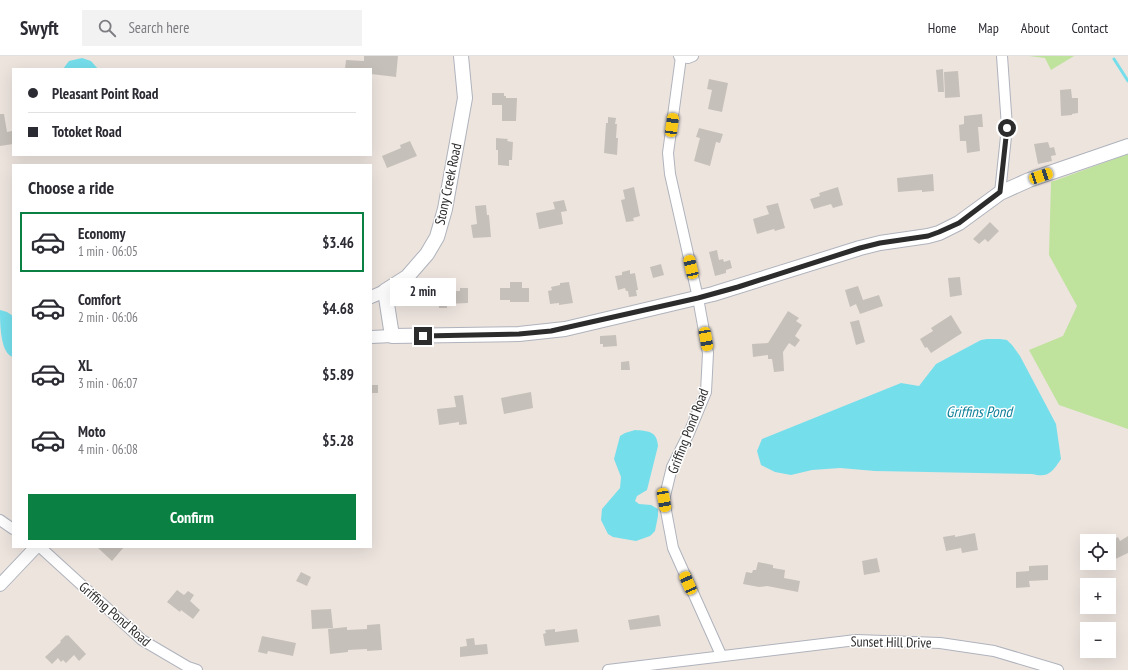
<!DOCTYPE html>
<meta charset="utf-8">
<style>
:root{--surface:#fff;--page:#f2f2f3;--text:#2b2b33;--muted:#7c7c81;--line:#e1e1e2;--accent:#0b8043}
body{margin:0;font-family:"PT Sans Narrow",sans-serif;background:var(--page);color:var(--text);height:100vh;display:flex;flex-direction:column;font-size:15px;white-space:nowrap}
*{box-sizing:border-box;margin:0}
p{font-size:13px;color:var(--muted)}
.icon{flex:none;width:22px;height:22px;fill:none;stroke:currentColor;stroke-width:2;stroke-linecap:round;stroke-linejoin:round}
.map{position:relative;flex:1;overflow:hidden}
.details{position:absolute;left:12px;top:108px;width:360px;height:384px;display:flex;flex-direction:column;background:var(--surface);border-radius:0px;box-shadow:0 4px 16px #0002}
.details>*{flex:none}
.guide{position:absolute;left:12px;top:12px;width:360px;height:88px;border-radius:0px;box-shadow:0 4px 16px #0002;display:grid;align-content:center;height:88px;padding:0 16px;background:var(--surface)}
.buttons{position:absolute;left:1080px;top:478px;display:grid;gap:8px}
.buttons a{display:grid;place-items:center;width:36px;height:36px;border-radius:0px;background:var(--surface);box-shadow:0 4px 16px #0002;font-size:20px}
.end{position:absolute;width:18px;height:18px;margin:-9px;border:5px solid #2c2c2c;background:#fff;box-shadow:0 0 0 2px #fff}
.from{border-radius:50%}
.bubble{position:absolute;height:28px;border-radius:0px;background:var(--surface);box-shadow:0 4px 16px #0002;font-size:13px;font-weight:600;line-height:28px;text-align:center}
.car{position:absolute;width:12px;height:24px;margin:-12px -6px;border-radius:5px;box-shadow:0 0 3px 1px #0007;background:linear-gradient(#f5c518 24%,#345 0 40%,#f5c518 0 76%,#345 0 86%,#f5c518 0)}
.guide b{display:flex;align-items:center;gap:14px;height:38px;font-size:15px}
.guide b+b{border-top:1px solid var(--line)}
.guide i{width:10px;height:10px;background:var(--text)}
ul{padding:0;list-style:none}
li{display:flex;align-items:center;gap:12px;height:60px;margin:0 8px 6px;padding:0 8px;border:2px solid transparent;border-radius:0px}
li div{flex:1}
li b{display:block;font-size:15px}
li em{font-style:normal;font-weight:600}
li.selected{border-color:var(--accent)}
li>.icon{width:36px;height:36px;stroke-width:1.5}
h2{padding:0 16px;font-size:18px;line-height:48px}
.cta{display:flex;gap:8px;margin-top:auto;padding:8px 16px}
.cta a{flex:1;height:46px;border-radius:0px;background:var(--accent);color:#fff;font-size:16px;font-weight:600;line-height:46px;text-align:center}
header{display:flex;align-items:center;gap:24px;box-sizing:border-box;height:56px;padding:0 20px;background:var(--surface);border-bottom:1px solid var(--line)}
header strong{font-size:19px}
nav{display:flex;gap:22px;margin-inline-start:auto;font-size:14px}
.search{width:280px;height:36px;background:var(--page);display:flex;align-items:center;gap:10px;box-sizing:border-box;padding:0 14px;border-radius:0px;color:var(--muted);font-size:15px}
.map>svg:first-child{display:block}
</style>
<header>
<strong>Swyft</strong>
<div class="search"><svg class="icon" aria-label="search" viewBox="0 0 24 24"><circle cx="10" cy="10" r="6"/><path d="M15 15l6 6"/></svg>Search here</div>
<nav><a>Home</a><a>Map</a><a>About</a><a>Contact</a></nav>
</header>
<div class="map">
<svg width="1128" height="614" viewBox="0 0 1128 614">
<rect width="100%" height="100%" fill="#ede4de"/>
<g fill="#bfe29d">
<polygon points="1029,0 1074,0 1051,14 1045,2"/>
<polygon points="1128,98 1128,373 1059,349 1029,294 1063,280 1077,250 1049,199 1051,126"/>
</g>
<g fill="#75deeb">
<polygon points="82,2 91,5 98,13 63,13 69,5"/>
<path d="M0,254L7,256L13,260V301C0,298 0,266 0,254Z"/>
<path d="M987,283H1000L1007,284L1012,289L1020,300L1056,368L1061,403C1052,416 1049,422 1032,418L875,415L840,412L812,414L791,419L775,416L761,409L757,395L762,383L901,327L919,330L936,308L981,284Z"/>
<path d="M635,374C648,375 657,375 658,390L647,434L637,440L635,445L639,448L651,449L658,453V460L655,475L650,480L636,485L613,481L608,478L601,464L602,453L620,432L621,421L614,403L620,380L625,377Z"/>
</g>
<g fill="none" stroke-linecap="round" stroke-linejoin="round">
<polyline stroke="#75deeb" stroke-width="3" points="1114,3 1128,25"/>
</g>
<g fill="#c6c0ba">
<polygon points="364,0 398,0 396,21 371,18 371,13 345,13 346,4 364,5"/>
<polygon points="943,13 944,36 938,36 936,14"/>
<polygon points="958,15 960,41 945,42 944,16"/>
<polygon points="709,23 728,27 722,56 708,53 712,34 707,33"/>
<polygon points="1071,33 1072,42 1078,42 1078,57 1072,58 1072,59 1061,60 1060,34"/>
<polygon points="492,37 504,37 504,40 506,40 506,42 517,42 516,65 502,65 502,49 492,49"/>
<polygon points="0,58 4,58 7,76 12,75 13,88 0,90"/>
<polygon points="982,58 983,71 978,71 980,95 967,97 966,85 960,85 959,69 964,68 964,60"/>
<polygon points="608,61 616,62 615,68 617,68 616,82 618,82 617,99 604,97 606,67 608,67"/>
<polygon points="699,72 723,78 720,87 716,86 710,110 694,105 700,82 696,81"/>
<polygon points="496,82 508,83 507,85 513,86 512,104 509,104 509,110 498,109 498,94 496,94"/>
<polygon points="410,85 417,100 387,112 382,100 401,92 400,89"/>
<polygon points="1048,86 1050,92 1054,91 1056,99 1051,100 1052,105 1038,108 1034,88"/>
<polygon points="933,118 934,135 922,136 922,134 898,136 897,122"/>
<polygon points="634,131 640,160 633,162 634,165 626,166 621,144 625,143 623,134"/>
<polygon points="838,131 843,149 833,152 831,148 814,153 810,143 820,140 819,137"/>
<polygon points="564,144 567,155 561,156 563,168 539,173 536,157 555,153 553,146"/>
<polygon points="778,147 785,172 775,175 774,173 757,178 753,163 769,158 766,150"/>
<polygon points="486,149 487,159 489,159 491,181 473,182 471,169 477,168 475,150"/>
<polygon points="990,166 999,175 988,186 985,183 979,188 973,183"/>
<polygon points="717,194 719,204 723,203 724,206 730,204 732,212 726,214 726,217 715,220 709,196"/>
<polygon points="661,208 664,219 653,222 650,211"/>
<polygon points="630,214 630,218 635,217 638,234 636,234 637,240 629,241 628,235 626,235 625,232 618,234 615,220 622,219 622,216"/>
<polygon points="960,221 962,239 950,241 948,222"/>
<polygon points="510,226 522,226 522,232 529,232 529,246 510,246 510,244 500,244 500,232 510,232"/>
<polygon points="569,226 573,247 559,249 559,247 550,248 548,235 552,234 551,231 560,229 560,227"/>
<polygon points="858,230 863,244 879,239 883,250 860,258 856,248 850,251 845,234"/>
<polygon points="460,232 468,232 468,247 447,248 447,252 439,252 438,233 445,233 445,235 460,235"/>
<polygon points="788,255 799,262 796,265 802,269 795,280 800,284 795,291 789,287 783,296 784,315 774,316 772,303 768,303 768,299 753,301 752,288 768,287"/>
<polygon points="951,259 962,277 931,297 927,291 925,292 920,283 933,275 931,272"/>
<polygon points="859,264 865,286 856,289 850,266"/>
<polygon points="616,279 617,290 603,291 603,288 600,288 600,280"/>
<polygon points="629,305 630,314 621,314 621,306"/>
<rect x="371" y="329" width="7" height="8"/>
<polygon points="531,336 533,352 504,358 501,342"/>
<polygon points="463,339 467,368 459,369 459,366 439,369 437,353 456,351 454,340"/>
<polygon points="975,477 978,494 962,497 961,492 946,495 943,481 955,479 955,481"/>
<polygon points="1128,480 1128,497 1109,506 1109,494 1112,492 1109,486 1118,481 1120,485"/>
<polygon points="97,491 124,491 112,505"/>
<polygon points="877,502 880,516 864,519 862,505"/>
<polygon points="758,506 773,509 773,512 785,514 784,522 800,525 798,536 767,530 759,531 743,528 746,516 752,517 753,514 756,514"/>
<polygon points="1048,509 1048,524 1029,525 1030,531 1016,532 1016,516 1029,515 1029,510"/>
<polygon points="301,516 311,521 307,530 296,525"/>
<polygon points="177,534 184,539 188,535 194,539 190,545 200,554 193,563 181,554 180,556 167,546"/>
<polygon points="331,553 333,572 312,573 311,554"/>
<polygon points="659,559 661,570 630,574 628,564"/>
<polygon points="380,568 382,594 367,595 367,593 348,594 348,596 330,598 328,573 347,571 347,574 367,573 367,569"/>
<polygon points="555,573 555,576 577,573 579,586 545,590 543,578 546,577 545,574"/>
<polygon points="66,579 67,580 68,579 86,598 79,605 74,599 66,607 63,604 61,606 58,602 52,608 45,601 61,586 60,585"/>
<polygon points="262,580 296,587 293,600 268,595 267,598 258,596"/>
<polygon points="474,582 475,589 487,588 488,598 460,601 460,591 467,590 466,583"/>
</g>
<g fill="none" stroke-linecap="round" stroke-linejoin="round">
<g stroke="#afb3bc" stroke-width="12">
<g id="minor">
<polyline points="679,0 688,2 693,0"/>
<polyline points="681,1 668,97 670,118 698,242 708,297 706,336 689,377 672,411 664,444 673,492 721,599"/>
<polyline points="1000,137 1007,71 1002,0"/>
<polyline points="0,464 13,473"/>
<polyline points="40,491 142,584 188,611 197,614"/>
<polyline points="608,614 856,584 940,587 994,595 1058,614"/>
</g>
</g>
<g stroke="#afb3bc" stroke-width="14">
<g id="tertiary">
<polyline points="371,241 385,235"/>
<polyline points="371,281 392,280"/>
<polyline points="0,529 36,491"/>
</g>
</g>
<g stroke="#afb3bc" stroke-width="16">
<polyline id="secondary" points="461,0 465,42 445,153 437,181 427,198 407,221 385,235 392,280 519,278 565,273 713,238 860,192 880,187 928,180 939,177 959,167 1000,137 1029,124 1128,90"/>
</g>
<use href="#minor" stroke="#fff" stroke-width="10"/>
<use href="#tertiary" stroke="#fff" stroke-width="12"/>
<use href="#secondary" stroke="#fff" stroke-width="14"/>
</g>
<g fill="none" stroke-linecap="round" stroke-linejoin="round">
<polyline stroke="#2c2c2c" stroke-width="5" points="423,280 519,278 551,275 698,242 738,231 860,192 880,187 928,180 939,176 959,167 1000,136 1007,72"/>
</g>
<g text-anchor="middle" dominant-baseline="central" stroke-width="3" stroke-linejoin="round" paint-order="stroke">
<g font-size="14" fill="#2c2c2c" stroke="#fff">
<text transform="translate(448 128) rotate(-78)">Stony Creek Road</text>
<text transform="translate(688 375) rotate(-69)">Griffing Pond Road</text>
<text transform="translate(115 558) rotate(41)">Griffing Pond Road</text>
<text transform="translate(891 586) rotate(1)">Sunset Hill Drive</text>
</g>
<g font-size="15" font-style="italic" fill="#11809a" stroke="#fff">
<text x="979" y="355">Griffins Pond</text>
</g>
</g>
</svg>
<div class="buttons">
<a><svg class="icon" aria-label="locate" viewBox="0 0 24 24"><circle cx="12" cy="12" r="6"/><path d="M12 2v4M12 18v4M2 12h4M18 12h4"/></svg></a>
<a>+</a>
<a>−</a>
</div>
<i class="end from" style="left:1007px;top:72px"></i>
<i class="end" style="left:423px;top:280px"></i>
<div class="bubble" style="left:390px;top:222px;width:66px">2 min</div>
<i class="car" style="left:672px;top:69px;rotate:8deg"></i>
<i class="car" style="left:1041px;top:120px;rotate:72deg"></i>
<i class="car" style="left:691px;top:211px;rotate:347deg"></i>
<i class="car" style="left:706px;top:283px;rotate:170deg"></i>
<i class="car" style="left:664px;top:444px;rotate:170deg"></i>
<i class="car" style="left:688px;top:527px;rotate:336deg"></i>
<div class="guide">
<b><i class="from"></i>Pleasant Point Road</b>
<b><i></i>Totoket Road</b>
</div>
<section class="details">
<h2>Choose a ride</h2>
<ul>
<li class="selected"><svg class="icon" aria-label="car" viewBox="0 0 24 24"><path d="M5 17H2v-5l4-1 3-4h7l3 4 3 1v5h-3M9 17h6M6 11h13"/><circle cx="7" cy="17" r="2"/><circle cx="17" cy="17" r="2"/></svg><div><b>Economy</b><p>1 min · 06:05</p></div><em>$3.46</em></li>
<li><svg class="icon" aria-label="car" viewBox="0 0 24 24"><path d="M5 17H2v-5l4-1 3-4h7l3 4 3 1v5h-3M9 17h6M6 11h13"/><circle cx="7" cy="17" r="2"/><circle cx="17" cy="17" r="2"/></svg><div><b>Comfort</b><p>2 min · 06:06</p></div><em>$4.68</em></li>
<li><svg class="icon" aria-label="car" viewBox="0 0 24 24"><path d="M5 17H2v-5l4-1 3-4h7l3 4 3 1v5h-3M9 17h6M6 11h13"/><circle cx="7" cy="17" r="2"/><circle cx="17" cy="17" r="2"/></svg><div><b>XL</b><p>3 min · 06:07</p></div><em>$5.89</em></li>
<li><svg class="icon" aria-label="car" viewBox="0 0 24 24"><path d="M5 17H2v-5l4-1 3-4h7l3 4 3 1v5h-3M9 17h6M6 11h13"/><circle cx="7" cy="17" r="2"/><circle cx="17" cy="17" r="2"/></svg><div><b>Moto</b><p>4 min · 06:08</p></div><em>$5.28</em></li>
</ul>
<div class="cta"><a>Confirm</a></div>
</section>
</div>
